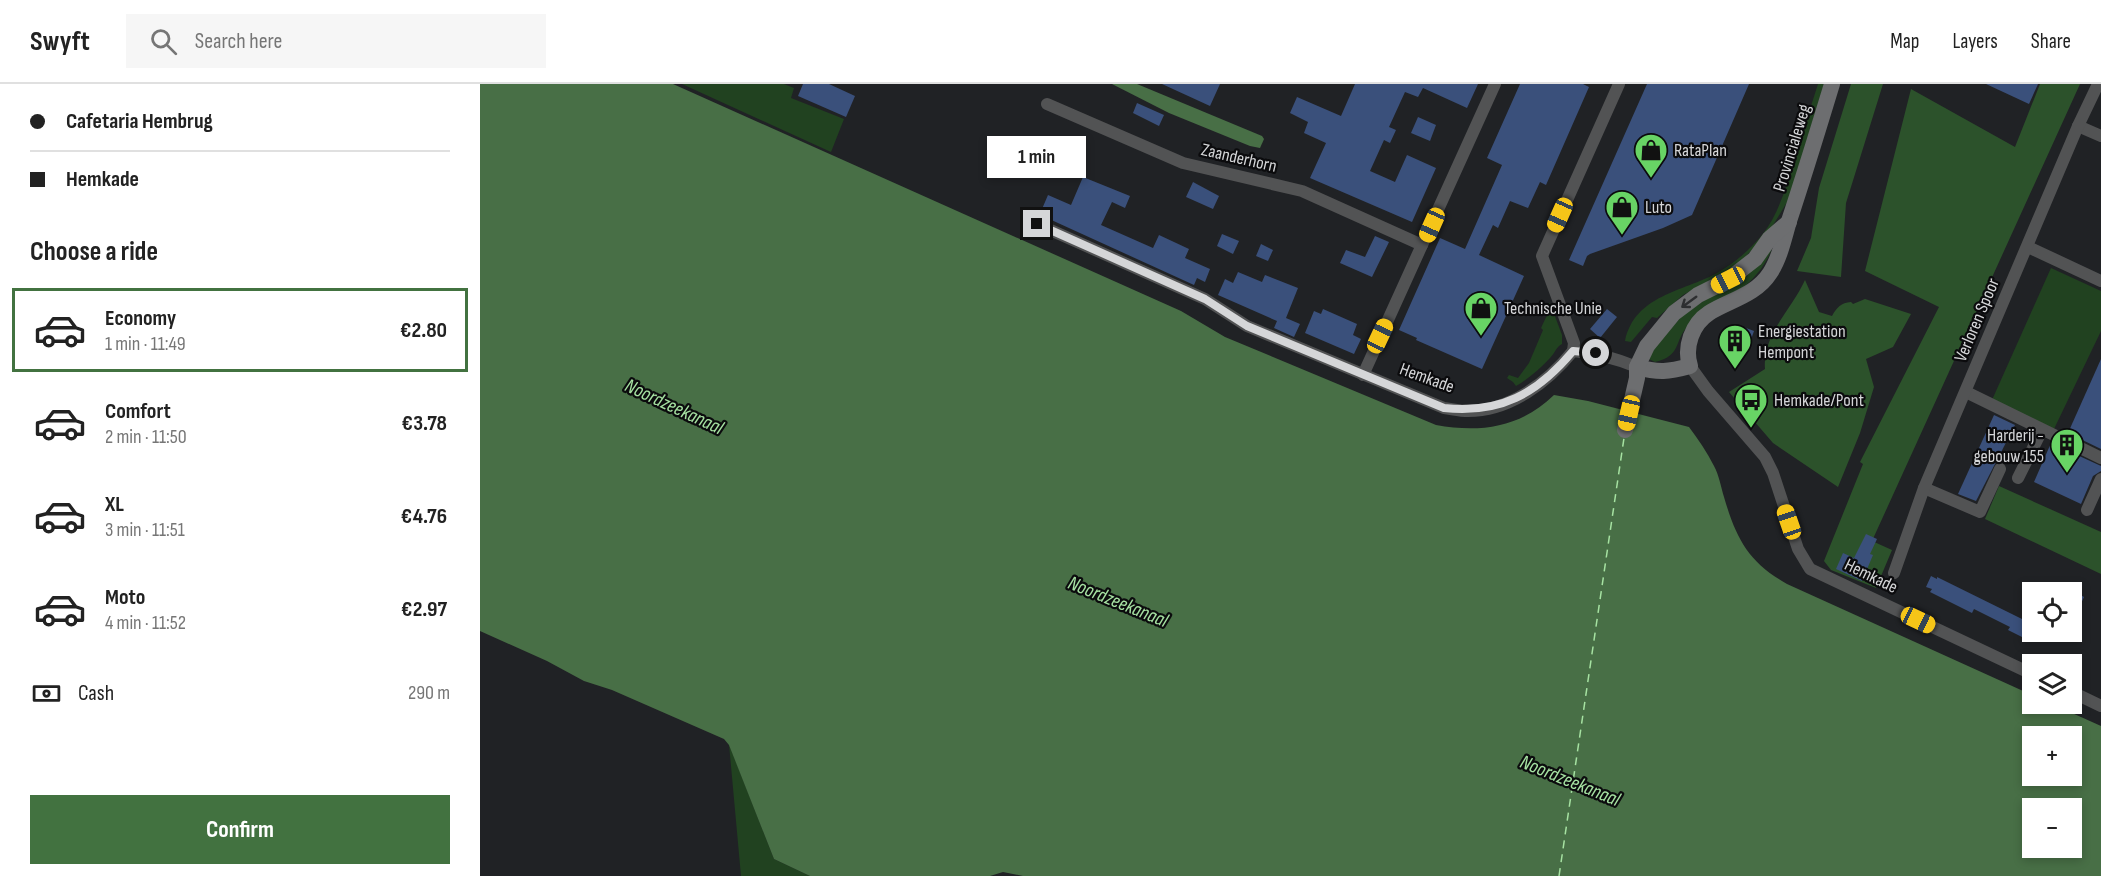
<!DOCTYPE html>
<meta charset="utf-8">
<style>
:root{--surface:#fff;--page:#f6f6f6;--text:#222;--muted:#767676;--line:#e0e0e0;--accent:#427240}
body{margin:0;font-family:"Sofia Sans Condensed",sans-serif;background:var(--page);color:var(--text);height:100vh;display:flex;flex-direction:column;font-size:22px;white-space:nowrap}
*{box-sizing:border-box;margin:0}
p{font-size:20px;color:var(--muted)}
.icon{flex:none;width:33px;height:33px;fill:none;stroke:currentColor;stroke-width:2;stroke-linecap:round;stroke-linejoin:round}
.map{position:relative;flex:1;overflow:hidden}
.sheet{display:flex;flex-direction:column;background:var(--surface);width:480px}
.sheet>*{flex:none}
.top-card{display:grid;align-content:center;height:132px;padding:0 30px;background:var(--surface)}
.controls{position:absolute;left:1542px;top:498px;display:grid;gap:12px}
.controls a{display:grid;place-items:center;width:60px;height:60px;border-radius:0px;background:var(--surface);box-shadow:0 3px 9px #0003;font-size:30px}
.end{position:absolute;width:27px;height:27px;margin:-14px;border:8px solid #d5d6d8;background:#111;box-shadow:0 0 0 3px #111}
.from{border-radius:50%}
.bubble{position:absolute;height:42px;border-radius:0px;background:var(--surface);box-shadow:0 3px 9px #0003;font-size:20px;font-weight:700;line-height:42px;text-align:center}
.car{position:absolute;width:18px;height:36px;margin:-18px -9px;border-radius:8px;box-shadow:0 0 4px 2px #0007;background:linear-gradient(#f5c518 24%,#345 0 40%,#f5c518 0 76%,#345 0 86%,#f5c518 0)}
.top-card b{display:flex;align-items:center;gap:21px;height:57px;font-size:22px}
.top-card b+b{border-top:2px solid var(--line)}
.top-card i{width:15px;height:15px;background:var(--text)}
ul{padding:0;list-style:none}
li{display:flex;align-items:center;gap:18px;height:84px;margin:0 12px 9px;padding:0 18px;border:3px solid transparent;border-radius:0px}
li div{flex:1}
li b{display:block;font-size:22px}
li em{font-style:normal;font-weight:700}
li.on{border-color:var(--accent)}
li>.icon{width:54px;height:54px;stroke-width:1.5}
h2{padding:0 30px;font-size:27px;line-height:72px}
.pay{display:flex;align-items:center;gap:15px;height:66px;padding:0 30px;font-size:22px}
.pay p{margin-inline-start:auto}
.button{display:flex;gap:12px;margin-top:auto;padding:12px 30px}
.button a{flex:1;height:69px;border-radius:0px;background:var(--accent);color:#fff;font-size:24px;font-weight:700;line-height:69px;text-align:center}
header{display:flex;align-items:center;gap:36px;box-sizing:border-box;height:84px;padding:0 30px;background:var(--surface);border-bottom:2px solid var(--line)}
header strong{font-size:28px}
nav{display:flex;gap:33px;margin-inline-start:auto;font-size:21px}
.search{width:420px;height:54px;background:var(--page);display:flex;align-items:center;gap:15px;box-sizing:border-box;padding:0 21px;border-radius:0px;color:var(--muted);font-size:22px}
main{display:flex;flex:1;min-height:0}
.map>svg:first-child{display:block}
</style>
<header>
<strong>Swyft</strong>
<div class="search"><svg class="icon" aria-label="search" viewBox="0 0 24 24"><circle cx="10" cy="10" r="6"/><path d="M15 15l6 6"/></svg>Search here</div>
<nav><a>Map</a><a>Layers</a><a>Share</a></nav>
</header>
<main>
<section class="sheet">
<div class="top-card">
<b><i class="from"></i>Cafetaria Hembrug</b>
<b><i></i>Hemkade</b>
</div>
<h2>Choose a ride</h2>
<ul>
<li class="on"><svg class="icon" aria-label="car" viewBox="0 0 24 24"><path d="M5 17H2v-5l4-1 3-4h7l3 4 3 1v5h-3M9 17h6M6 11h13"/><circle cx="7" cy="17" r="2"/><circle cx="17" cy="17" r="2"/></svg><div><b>Economy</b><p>1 min · 11:49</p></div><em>€2.80</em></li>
<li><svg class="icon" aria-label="car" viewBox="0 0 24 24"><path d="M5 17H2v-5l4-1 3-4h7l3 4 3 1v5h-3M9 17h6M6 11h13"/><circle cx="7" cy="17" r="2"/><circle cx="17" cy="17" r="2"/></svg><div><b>Comfort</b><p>2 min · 11:50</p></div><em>€3.78</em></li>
<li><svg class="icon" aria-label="car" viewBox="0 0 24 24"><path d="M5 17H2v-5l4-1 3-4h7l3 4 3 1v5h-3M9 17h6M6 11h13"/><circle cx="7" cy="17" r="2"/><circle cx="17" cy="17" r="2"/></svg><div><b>XL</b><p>3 min · 11:51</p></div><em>€4.76</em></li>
<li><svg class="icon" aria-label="car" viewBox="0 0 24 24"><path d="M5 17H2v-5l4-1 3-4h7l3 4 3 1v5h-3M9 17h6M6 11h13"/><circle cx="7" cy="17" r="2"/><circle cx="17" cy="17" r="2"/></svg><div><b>Moto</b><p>4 min · 11:52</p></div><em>€2.97</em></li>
</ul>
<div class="pay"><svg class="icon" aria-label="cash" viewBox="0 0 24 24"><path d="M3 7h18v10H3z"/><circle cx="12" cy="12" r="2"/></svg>Cash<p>290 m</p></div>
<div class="button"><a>Confirm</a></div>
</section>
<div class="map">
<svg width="1621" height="792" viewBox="0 0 1621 792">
<rect width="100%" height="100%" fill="#202225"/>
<g fill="#214220">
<polygon points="202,0 304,0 314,4 311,14 364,35 351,68"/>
<path d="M1338,0H1344L1309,115L1287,151L1255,183L1203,211L1177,234L1172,233L1151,258L1145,257C1155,211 1202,208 1237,189C1253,180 1270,166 1282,151C1300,129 1306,101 1315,75C1322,50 1330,25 1338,0Z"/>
<path d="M1293,162C1280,197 1256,209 1227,229C1221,233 1213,237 1208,242C1194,256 1202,272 1175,278L1169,275L1172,266L1203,231L1231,212L1264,195Z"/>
<polygon points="1571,184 1621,207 1621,247 1574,345 1512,316"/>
<path d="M1065,219H1070L1082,251V260C1076,263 1075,269 1070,274C1060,285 1048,295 1036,302L1033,298L1027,294L1029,291L1038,294L1049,279L1063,246L1061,244L1068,229L1059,224Z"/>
<polygon points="249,660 294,775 330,792 261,792"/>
</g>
<g fill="#2c522b">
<polygon points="1371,0 1403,0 1366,119 1361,193 1317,187 1331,154 1339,104"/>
<polygon points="1560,0 1600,0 1392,457 1412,466 1396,504 1351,486 1344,477 1383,380 1380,378 1459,223 1385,187 1431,5 1535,63"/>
<path d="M1325,196L1339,228L1352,232C1357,223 1361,219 1371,218L1373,220L1385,215L1431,230L1413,263L1386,275L1394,303L1380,349L1358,403L1293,359L1249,308L1285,285C1282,251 1312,225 1325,196Z"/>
<polygon points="1519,402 1621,448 1621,490 1505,435"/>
</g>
<g fill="#486f46" fill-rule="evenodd">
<path d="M0,0H193L701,227L745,253L956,341C1000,349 1040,344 1074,311L1108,317L1209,343C1218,355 1227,368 1234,382C1239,391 1241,403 1244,413C1256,454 1268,478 1307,500L1552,611V620H1572L1621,642V792H543L523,788L510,792H330L294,775L249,661L244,655L132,606L104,597L67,577L0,547ZM1552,652H1592V692H1552ZM1552,724H1592V764H1552Z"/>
<polygon points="632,0 657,0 782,52 784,55 780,64 770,62 689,29"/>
</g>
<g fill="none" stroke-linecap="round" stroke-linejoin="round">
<polyline stroke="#a6e2a2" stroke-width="1.5" stroke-dasharray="8 6" stroke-linecap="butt" points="1079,792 1144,354"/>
</g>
<g fill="#3a507b">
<polygon points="323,0 349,0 375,12 366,33 318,12"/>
<polygon points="682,0 740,0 730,22"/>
<polygon points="875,0 998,0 987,24 943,4 938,13 925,8 909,43 916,46 910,59 904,56 890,87 915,98 927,71 956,84 932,138 830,94 846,59 824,49 828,38 810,29 817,13 861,32"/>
<polygon points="1040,0 1103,0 1109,3 1066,101 1060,98 1048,124 1030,117 1018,144 1013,141 999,171 1044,192 1002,285 936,256 937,254 919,246 960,154 985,165 1022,81 1007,74"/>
<polygon points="1167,0 1269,0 1212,131 1183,144 1110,170 1107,172 1103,182 1089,176"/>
<polygon points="1506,0 1558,0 1549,20"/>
<polygon points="657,19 684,31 679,42 653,29"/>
<polygon points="938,33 956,41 950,57 931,49"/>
<polygon points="603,93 650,112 645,124 632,118 621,141 673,164 679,151 709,165 705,174 730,185 725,198 717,194 714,201 567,134 569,128 562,125 568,111 591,121"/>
<polygon points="713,98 739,112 733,125 706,113"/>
<polygon points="742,150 759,157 753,170 737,162"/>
<polygon points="895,152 909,158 892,193 860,179 866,166 885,173"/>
<polygon points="781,160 793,166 788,177 776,172"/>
<polygon points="758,188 782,198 785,191 818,204 806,234 820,240 814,253 794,244 797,237 738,211 745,195 753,199"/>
<polygon points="843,225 877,240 873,251 881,255 874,270 825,249 834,227 841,230"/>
<polygon points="1127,225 1137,233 1120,254 1110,245"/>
<polygon points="1258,241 1274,247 1268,264 1251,258"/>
<polygon points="1621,275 1621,365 1588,349"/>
<polygon points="1514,331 1535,341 1496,417 1478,410"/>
<polygon points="1571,359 1621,382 1621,387 1613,392 1601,420 1554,398"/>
<polygon points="1386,450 1397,455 1390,470 1393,471 1382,497 1356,485 1363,469 1374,474"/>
<polygon points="1451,492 1457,495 1457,493 1542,535 1552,512 1552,558 1528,546 1530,543 1494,525 1492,529 1450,508 1452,505 1446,503"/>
<polygon points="1592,506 1604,513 1592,539"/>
</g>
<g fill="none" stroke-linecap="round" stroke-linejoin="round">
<g stroke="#525354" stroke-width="12">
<polyline points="567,20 703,79 822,107 942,161"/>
<polyline points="1598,42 1621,52"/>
<path d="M557,140L725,215L767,242L964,324C972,325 980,327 988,327C1030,327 1068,298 1093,267"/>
<polyline points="1548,163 1621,197"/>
<polyline points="1093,267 1094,259 1062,172 1139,0"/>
<path d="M1093,267C1116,269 1135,274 1157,283"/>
<polyline points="1210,282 1228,307 1285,373 1293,389 1318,465 1330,485 1552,590"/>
<polyline points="883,291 1015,0"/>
<polyline points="1486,308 1621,374"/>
<polyline points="1538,394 1562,346"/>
<polyline points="1444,404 1500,428 1520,385"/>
<polyline points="1607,426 1621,395"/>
<polyline points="1414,489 1444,404 1598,42 1618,0"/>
<polyline points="1592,608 1621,622"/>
</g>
<g stroke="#6d6e70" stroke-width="16">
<path d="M1157,283C1179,289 1188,288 1210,282C1204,263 1212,240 1229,229C1250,216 1276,211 1290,189C1300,174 1304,154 1309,137C1324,92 1338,46 1352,0"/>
<polyline points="1145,346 1157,294 1157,283 1167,262 1194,229 1218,211 1248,196 1275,175 1290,154 1309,138"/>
</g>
</g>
<defs><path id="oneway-shaft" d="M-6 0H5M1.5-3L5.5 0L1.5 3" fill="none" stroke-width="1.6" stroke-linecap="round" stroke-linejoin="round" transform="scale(1.5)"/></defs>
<use stroke="#2d2e30" href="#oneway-shaft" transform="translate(1209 218) rotate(144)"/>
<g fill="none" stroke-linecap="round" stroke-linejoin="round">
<path stroke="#d5d6d8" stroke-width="8" d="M557,140L725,215L767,242L964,324C1020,330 1057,310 1093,267L1116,269"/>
</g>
<defs>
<g id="shop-pin" transform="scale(1.725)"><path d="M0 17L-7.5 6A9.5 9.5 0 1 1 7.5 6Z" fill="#68d465" stroke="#0b0b0d"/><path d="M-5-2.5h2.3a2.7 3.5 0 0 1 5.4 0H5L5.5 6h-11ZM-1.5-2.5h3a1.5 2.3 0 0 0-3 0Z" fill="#111"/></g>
<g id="building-pin" transform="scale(1.725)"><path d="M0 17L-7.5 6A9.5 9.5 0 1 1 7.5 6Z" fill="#68d465" stroke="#0b0b0d"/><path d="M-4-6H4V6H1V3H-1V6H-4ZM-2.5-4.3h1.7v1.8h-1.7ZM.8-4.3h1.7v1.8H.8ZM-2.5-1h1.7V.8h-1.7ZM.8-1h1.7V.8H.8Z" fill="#111"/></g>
<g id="bus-pin" transform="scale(1.725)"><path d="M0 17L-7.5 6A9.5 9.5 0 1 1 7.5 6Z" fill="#68d465" stroke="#0b0b0d"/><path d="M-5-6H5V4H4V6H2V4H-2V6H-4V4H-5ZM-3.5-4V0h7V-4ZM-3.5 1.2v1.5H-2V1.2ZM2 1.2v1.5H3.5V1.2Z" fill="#111"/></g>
</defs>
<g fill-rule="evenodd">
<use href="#shop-pin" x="1171" y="66"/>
<use href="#shop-pin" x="1142" y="123"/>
<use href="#shop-pin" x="1001" y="224"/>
<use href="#building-pin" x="1255" y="257"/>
<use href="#bus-pin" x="1271" y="316"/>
<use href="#building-pin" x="1587" y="361"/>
</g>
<g text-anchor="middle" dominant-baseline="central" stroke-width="4.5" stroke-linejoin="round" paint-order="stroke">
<g font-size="18" fill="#d5d6d8" stroke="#0b0b0d">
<text transform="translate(1312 64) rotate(-73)">Provincialeweg</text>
<text transform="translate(759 74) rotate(13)">Zaanderhorn</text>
<text transform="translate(1497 236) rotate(-67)">Verloren Spoor</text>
<text transform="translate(947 294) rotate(20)">Hemkade</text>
<text transform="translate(1391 492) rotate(26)">Hemkade</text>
</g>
<g font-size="18" fill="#d5d6d8" stroke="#0b0b0d" text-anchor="start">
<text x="1194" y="66">RataPlan</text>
<text x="1165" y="123">Luto</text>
<text x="1024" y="224">Technische Unie</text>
<text x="1278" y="247">Energiestation<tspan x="1278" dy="21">Hempont</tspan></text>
<text x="1294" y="316">Hemkade/Pont</text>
<text x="1564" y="351" text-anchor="end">Harderij -<tspan x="1564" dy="21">gebouw 155</tspan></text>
</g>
<g font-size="20" font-style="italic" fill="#a6e2a2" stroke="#0b0b0d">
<text transform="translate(194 323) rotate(25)">Noordzeekanaal</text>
<text transform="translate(638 518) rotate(22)">Noordzeekanaal</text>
<text transform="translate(1090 697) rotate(22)">Noordzeekanaal</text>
</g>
</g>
</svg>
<div class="controls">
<a><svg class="icon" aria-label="locate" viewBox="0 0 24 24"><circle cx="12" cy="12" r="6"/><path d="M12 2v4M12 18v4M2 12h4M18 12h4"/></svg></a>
<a><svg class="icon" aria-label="layers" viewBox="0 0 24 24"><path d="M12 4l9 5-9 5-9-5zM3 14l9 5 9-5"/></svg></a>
<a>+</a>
<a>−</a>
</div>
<i class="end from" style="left:1116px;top:269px"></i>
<i class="end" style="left:557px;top:140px"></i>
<div class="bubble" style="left:507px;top:52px;width:99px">1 min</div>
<i class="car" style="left:1080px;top:131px;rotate:204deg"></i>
<i class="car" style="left:952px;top:141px;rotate:204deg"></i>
<i class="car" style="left:1248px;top:196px;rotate:243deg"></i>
<i class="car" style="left:900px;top:252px;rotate:25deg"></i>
<i class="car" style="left:1149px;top:329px;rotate:193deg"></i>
<i class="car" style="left:1309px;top:438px;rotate:341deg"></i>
<i class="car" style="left:1438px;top:536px;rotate:115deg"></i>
</div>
</main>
